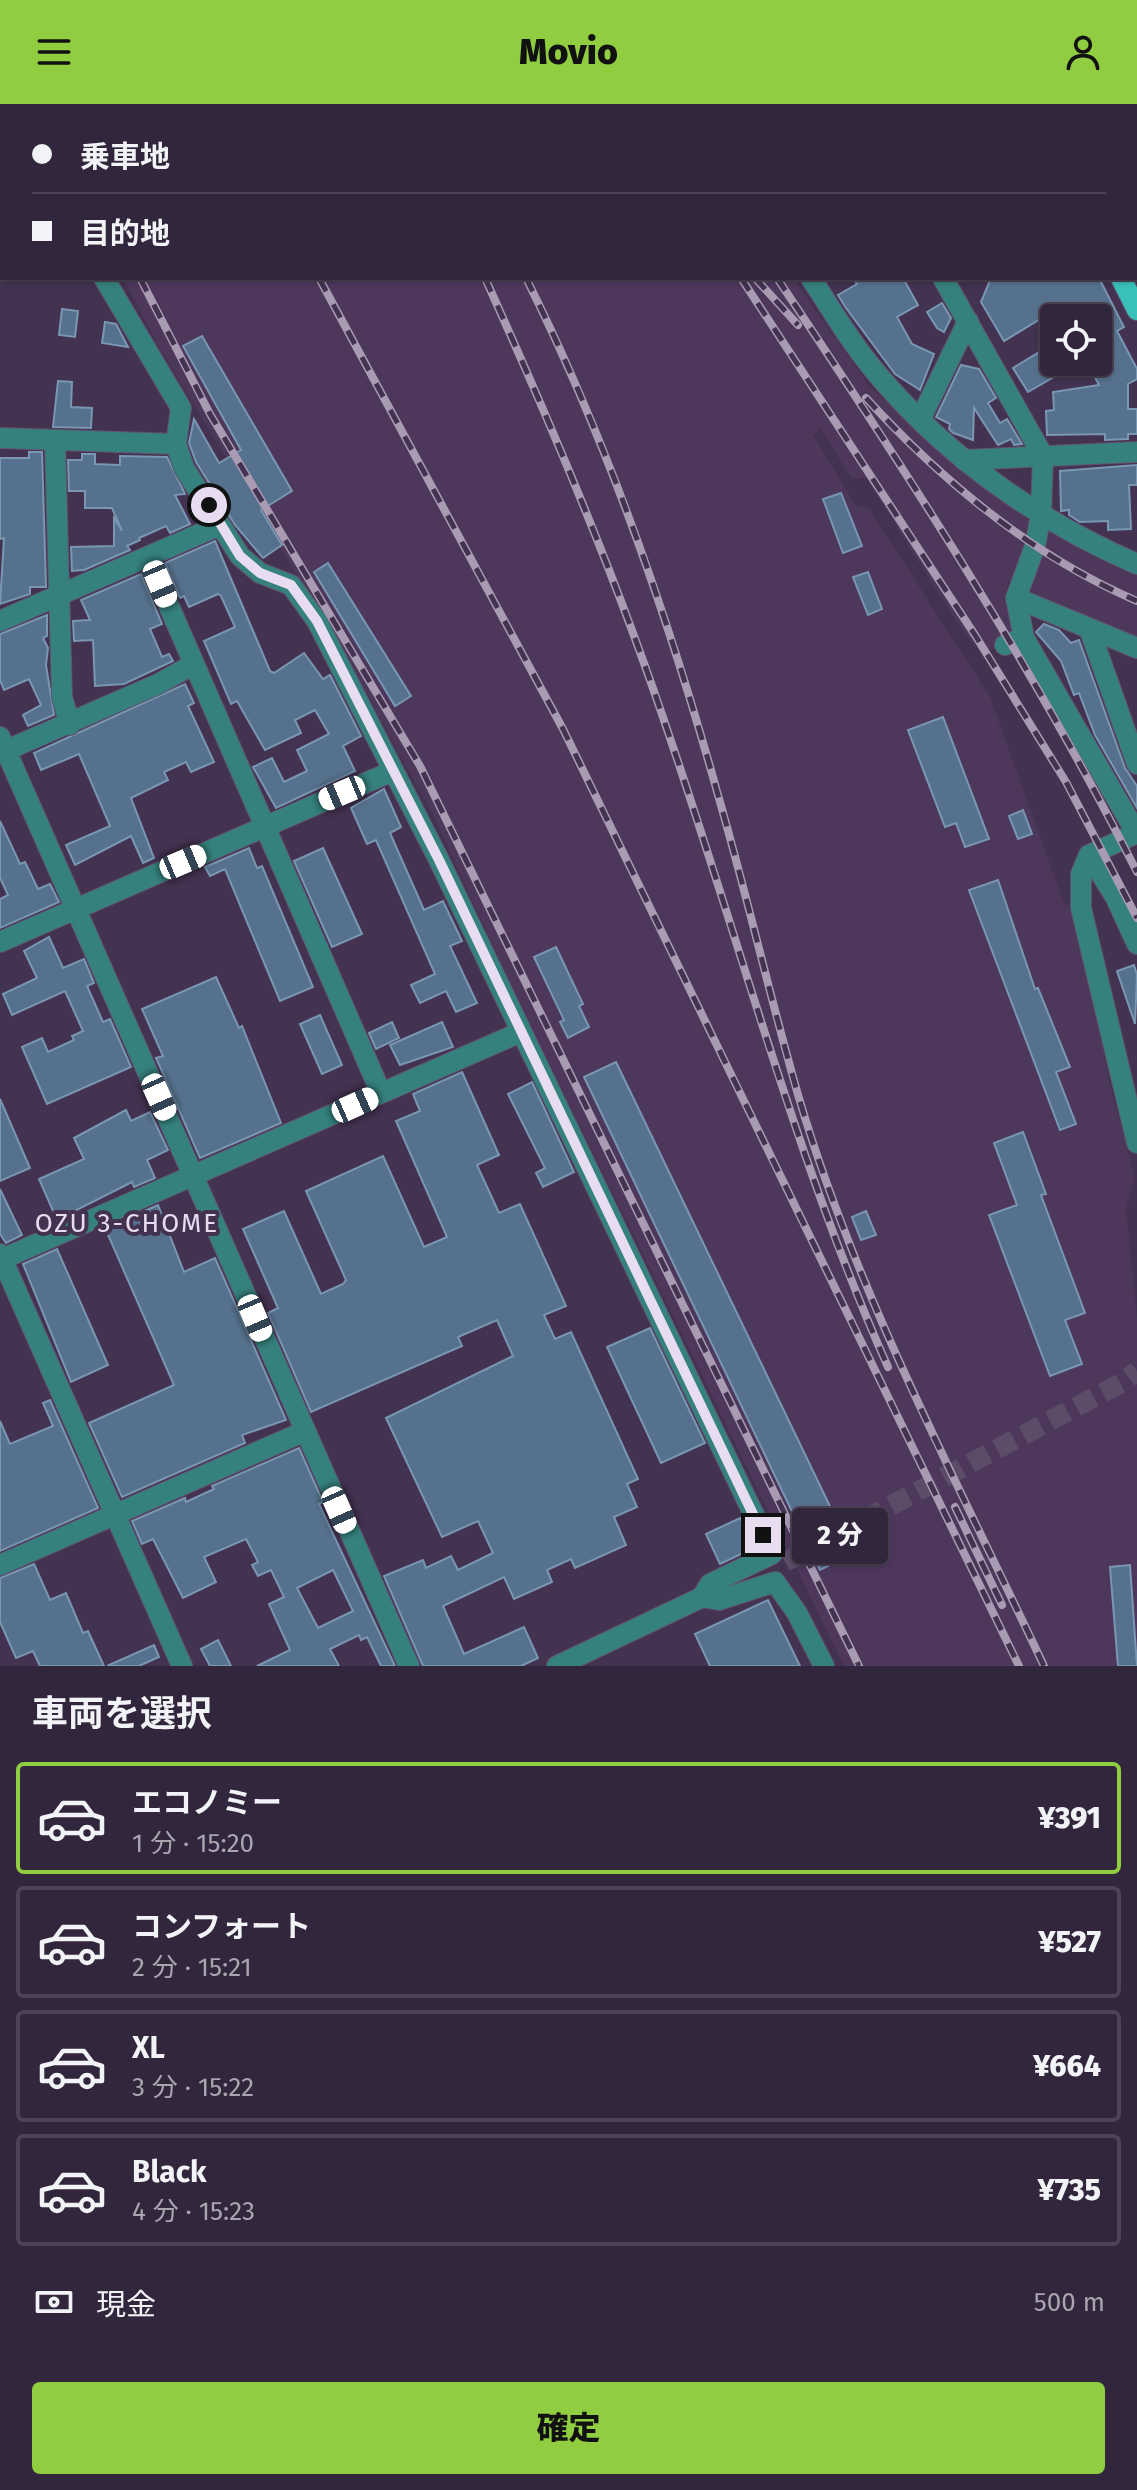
<!DOCTYPE html>
<html lang="ja">
<meta charset="utf-8">
<style>
:root{--surface:#32263c;--page:#3d3247;--text:#f1f3f6;--muted:#a8a5af;--line:#4d4356;--accent:#90cd40}
body{margin:0;font-family:"Fira Sans","Noto Sans JP",sans-serif;background:var(--page);color:var(--text);height:100vh;display:flex;flex-direction:column;font-size:30px;white-space:nowrap}
*{box-sizing:border-box;margin:0}
p{font-size:26px;color:var(--muted)}
.icon{flex:none;width:44px;height:44px;fill:none;stroke:currentColor;stroke-width:2;stroke-linecap:round;stroke-linejoin:round}
.map{position:relative;height:1562px;overflow:hidden}
.panel{display:flex;flex-direction:column;background:var(--surface);flex:1}
.panel>*{flex:none}
.top-card{position:absolute;left:0px;top:0px;width:1138px;height:176px;box-shadow:0 2px 6px #0004,0 0 0 2px var(--line);display:grid;align-content:center;height:176px;padding:0 32px;background:var(--surface)}
.controls{position:absolute;left:1040px;top:200px;display:grid;gap:16px}
.controls a{display:grid;place-items:center;width:72px;height:72px;border-radius:8px;background:var(--surface);box-shadow:0 2px 6px #0004,0 0 0 2px var(--line);font-size:40px}
.end{position:absolute;width:36px;height:36px;margin:-18px;border:10px solid #e8ddf0;background:#111;box-shadow:0 0 0 4px #111}
.from{border-radius:50%}
.bubble{position:absolute;height:56px;border-radius:8px;background:var(--surface);box-shadow:0 2px 6px #0004,0 0 0 2px var(--line);font-size:26px;font-weight:800;line-height:56px;text-align:center}
.car{position:absolute;width:24px;height:48px;margin:-24px -12px;border-radius:10px;box-shadow:0 0 6px 2px #0007;background:linear-gradient(#fff 24%,#345 0 40%,#fff 0 76%,#345 0 86%,#fff 0)}
.top-card b{display:flex;align-items:center;gap:28px;height:76px;font-size:30px}
.top-card b+b{border-top:2px solid var(--line)}
.top-card i{width:20px;height:20px;background:var(--text)}
ul{padding:0;list-style:none}
li{display:flex;align-items:center;gap:24px;height:112px;margin:0 16px 12px;padding:0 16px;border:4px solid var(--line);border-radius:8px}
li div{flex:1}
li b{display:block;font-size:30px}
li em{font-style:normal;font-weight:800}
li.current{border-color:var(--accent)}
li>.icon{width:72px;height:72px;stroke-width:1.5}
h2{padding:0 32px;font-size:36px;line-height:96px}
.pay{display:flex;align-items:center;gap:20px;height:88px;padding:0 32px;font-size:30px}
.pay p{margin-inline-start:auto}
.primary-button{display:flex;gap:16px;margin-top:auto;padding:16px 32px}
.primary-button a{flex:1;height:92px;border-radius:8px;background:var(--accent);color:#111;font-size:32px;font-weight:800;line-height:92px;text-align:center}
header{display:flex;justify-content:space-between;align-items:center;height:104px;padding:0 32px;background:var(--accent);color:#111;font-size:36px;font-weight:800}
.map>svg:first-child{display:block}
</style>
<header><svg class="icon" aria-label="menu" viewBox="0 0 24 24"><path d="M4 6h16M4 12h16M4 18h16"/></svg>Movio<svg class="icon" aria-label="person" viewBox="0 0 24 24"><circle cx="12" cy="8" r="4"/><path d="M4 21q1-7 8-7t8 7"/></svg></header>
<div class="map">
<svg width="1137" height="1562" viewBox="0 0 1137 1562">
<rect width="100%" height="100%" fill="#433250"/>
<g fill="#4d385c">
<polygon points="30,0 678,0 680,2 31,2"/>
<polygon points="123,174 793,174 870,283 950,355 1137,468 1137,537 1102,524 1009,476 1004,496 1019,532 981,549 960,524 866,374 851,374 821,325 813,331 856,402 869,404 990,593 1064,799 1070,801 1095,896 1109,978 1135,1073 1126,1106 1137,1214 1137,1562 844,1562 509,876 433,711 344,549 157,240"/>
</g>
<g fill="#56718d" stroke="#7996b3" stroke-width="2" fill-rule="evenodd">
<polygon points="853,174 903,174 918,201 897,213 912,240 934,250 920,286 895,270 846,204 838,191 857,180"/>
<polygon points="991,174 1099,174 1124,223 1117,227 1137,265 1137,275 1128,280 1128,305 1137,305 1137,330 1128,330 1128,335 1105,336 1105,330 1047,331 1046,307 1054,306 1053,288 1099,281 1087,258 1098,258 1098,214 1042,214 1004,237 981,198"/>
<polygon points="942,199 951,214 944,228 937,224 927,208"/>
<polygon points="62,205 78,207 75,233 59,231"/>
<polygon points="105,218 116,220 128,243 102,239"/>
<polygon points="202,232 292,387 261,406 282,441 263,454 235,421 196,358 189,339 194,315 219,359 241,346 183,242"/>
<polygon points="1054,239 1054,258 1080,258 1028,288 1013,264"/>
<polygon points="961,261 979,265 996,294 988,299 1000,319 1007,315 1022,340 1014,341 1011,335 998,341 974,304 973,336 953,329 949,325 950,320 936,313"/>
<polygon points="58,277 72,278 71,303 92,304 91,324 53,323"/>
<polygon points="29,348 42,348 46,483 30,483 30,490 0,500 4,434 0,435 0,354 29,354"/>
<polygon points="82,350 95,350 95,360 120,361 120,352 167,353 185,390 175,391 190,420 170,429 166,422 139,434 140,436 127,442 130,446 84,466 72,467 71,443 114,442 114,414 122,427 112,404 85,404 85,387 69,387 68,356 82,356"/>
<polygon points="1137,361 1137,381 1129,381 1131,425 1108,426 1108,417 1080,418 1069,411 1069,406 1061,407 1060,367"/>
<polygon points="841,389 862,442 843,449 823,395"/>
<polygon points="215,437 270,567 274,569 304,549 323,575 330,571 361,632 343,642 355,667 276,704 253,663 272,654 284,678 307,667 297,646 329,630 315,606 295,616 301,629 265,646 237,597 231,600 204,537 235,523 221,492 218,490 189,503 184,492 180,494 165,459"/>
<polygon points="328,459 411,592 395,602 314,468"/>
<polygon points="868,468 882,505 868,511 853,473"/>
<polygon points="141,470 162,520 150,525 162,553 169,550 173,557 124,580 95,582 93,536 74,537 73,517 90,516 81,496"/>
<polygon points="47,511 47,532 43,534 48,544 46,561 54,611 28,622 23,611 41,601 29,575 4,586 0,576 0,530"/>
<polygon points="1044,520 1059,526 1071,539 1079,536 1125,664 1137,682 1137,704 1095,631 1079,589 1074,591 1061,557 1036,528"/>
<polygon points="185,580 194,599 188,602 214,658 191,668 186,658 164,668 168,676 131,694 154,754 143,759 131,732 75,761 66,741 110,722 79,650 41,666 34,649"/>
<polygon points="943,613 989,735 965,743 956,719 945,723 908,626"/>
<polygon points="384,685 401,723 390,729 424,806 443,797 462,837 450,842 477,899 456,908 446,887 420,899 411,881 435,870 376,736 367,740 351,704"/>
<polygon points="1023,706 1032,730 1018,735 1009,712"/>
<polygon points="0,717 20,760 25,758 38,785 50,780 59,798 0,824 0,795 8,791 0,774"/>
<polygon points="249,744 257,764 262,762 313,883 280,897 225,765 210,772 205,763"/>
<polygon points="323,744 362,830 332,843 294,757"/>
<polygon points="998,776 1035,885 1038,884 1070,963 1056,968 1076,1020 1060,1026 969,786"/>
<polygon points="49,833 63,864 84,855 94,879 87,882 103,918 110,915 131,963 47,1000 22,943 42,934 48,948 74,936 72,932 83,927 65,887 12,911 3,890 37,874 24,847"/>
<polygon points="556,843 583,900 579,902 589,923 568,934 560,918 564,916 534,853"/>
<polygon points="1134,861 1137,871 1135,920 1117,867"/>
<polygon points="216,873 239,924 242,922 281,1019 200,1054 156,954 163,952 142,905"/>
<polygon points="320,911 342,961 322,970 300,920"/>
<polygon points="392,918 399,934 376,945 369,929"/>
<polygon points="442,918 453,943 400,961 390,941"/>
<polygon points="616,958 853,1450 820,1466 584,973"/>
<polygon points="462,968 499,1051 477,1061 499,1109 520,1100 566,1202 544,1211 555,1235 571,1228 638,1375 627,1380 637,1403 614,1413 626,1441 575,1464 571,1455 547,1466 552,1478 514,1495 504,1473 443,1502 464,1550 524,1523 538,1554 521,1562 423,1562 384,1472 423,1456 426,1464 451,1452 458,1466 493,1449 478,1417 442,1433 386,1314 513,1252 497,1216 458,1233 462,1242 311,1308 268,1209 278,1204 243,1125 284,1107 321,1190 343,1180 346,1176 306,1087 383,1052 424,1143 447,1133 396,1017 420,1007 413,990"/>
<polygon points="532,978 574,1068 543,1083 536,1069 545,1064 508,990"/>
<polygon points="0,995 30,1064 0,1077"/>
<polygon points="126,1006 131,1017 150,1008 168,1046 147,1056 155,1074 134,1083 132,1078 57,1116 39,1075 84,1055 74,1034"/>
<polygon points="1023,1028 1046,1090 1041,1091 1085,1209 1065,1216 1082,1260 1050,1272 989,1111 1017,1101 994,1039"/>
<polygon points="0,1085 22,1131 6,1139 0,1130"/>
<polygon points="158,1101 184,1168 215,1154 286,1316 242,1331 245,1339 122,1393 89,1319 174,1281 105,1124"/>
<polygon points="866,1107 876,1131 861,1136 852,1113"/>
<polygon points="57,1145 108,1261 71,1278 23,1160"/>
<polygon points="650,1224 705,1339 661,1359 607,1243"/>
<polygon points="50,1296 98,1404 0,1447 0,1317 10,1340 53,1322 43,1299"/>
<path d="M299,1344L323,1398L319,1400L395,1562H381L367,1533L361,1536L359,1531L330,1545L339,1562H257L290,1546L269,1500L284,1493L271,1466L258,1472L252,1461L258,1458L246,1435L204,1453L216,1478L183,1494L153,1435L142,1440L132,1417L185,1394L186,1398L214,1385L212,1382ZM333,1466L353,1507L318,1524L297,1484Z"/>
<polygon points="740,1414 754,1444 720,1460 706,1430"/>
<polygon points="34,1460 50,1496 66,1489 83,1529 88,1527 104,1562 40,1562 33,1547 16,1554 0,1518 0,1474"/>
<polygon points="1130,1461 1137,1562 1118,1562 1110,1463"/>
<polygon points="768,1496 800,1562 710,1562 695,1530"/>
<polygon points="218,1536 231,1562 210,1562 201,1545"/>
<polygon points="154,1541 159,1553 139,1562 107,1562"/>
</g>
<g fill="none" stroke-linecap="round" stroke-linejoin="round">
<polyline stroke="#5c4c68" stroke-width="20" stroke-dasharray="20 10" stroke-linecap="butt" points="785,1458 1121,1279 1137,1267"/>
<g stroke="#61516d" stroke-width="22">
<g id="minor">
<polyline points="7,0 8,2"/>
<polyline points="695,0 696,2"/>
<polyline points="842,0 843,2"/>
<polyline points="1104,2 1105,0"/>
<polyline points="104,174 181,304 176,340 184,364 240,452 260,469 291,481 317,517 439,756 755,1413 772,1450 710,1480 702,1493 719,1496 775,1478 797,1509 824,1562"/>
<path d="M811,174C834,210 856,247 885,279C953,357 1042,419 1137,460"/>
<polyline points="943,174 1043,352 1041,411 1035,442 1016,494 1024,534 1137,730"/>
<polyline points="920,316 968,217"/>
<polyline points="0,334 176,340"/>
<polyline points="55,338 62,593 70,621"/>
<polyline points="964,356 1137,348"/>
<polyline points="148,454 381,989"/>
<polyline points="1016,494 1137,544"/>
<polyline points="0,517 220,421"/>
<polyline points="1090,527 1137,660"/>
<polyline points="1005,541 1024,534"/>
<polyline points="0,633 409,1562"/>
<polyline points="0,649 158,580 194,560"/>
<polyline points="1137,729 1089,751 1081,770 1081,804 1137,1039"/>
<polyline points="1089,751 1116,794 1137,840"/>
<polyline points="0,838 393,667"/>
<polyline points="0,1150 182,1562"/>
<polyline points="0,1156 521,928"/>
<polyline points="0,1461 303,1328"/>
<polyline points="557,1562 711,1489"/>
</g>
</g>
<g stroke="#61516d" stroke-width="22">
<g id="major">
<polyline points="1024,0 1025,2"/>
<polyline points="1050,0 1051,2"/>
<polyline points="1136,154 1137,156"/>
<polyline points="1121,174 1137,206"/>
</g>
</g>
<use href="#minor" stroke="#35817d" stroke-width="20"/>
<use href="#major" stroke="#39c1ba" stroke-width="20"/>
<g stroke="#a89bb2" stroke-width="8">
<g id="rail">
<polyline points="54,0 55,2"/>
<polyline points="224,0 225,2"/>
<polyline points="393,0 394,2"/>
<polyline points="426,0 427,2"/>
<polyline points="593,0 594,2"/>
<polyline points="626,0 627,2"/>
<polyline points="661,0 662,2"/>
<polyline points="140,174 210,310 420,662 859,1562"/>
<polyline points="319,174 563,625 1019,1562"/>
<path d="M485,174C554,327 619,480 672,640C743,848 798,1062 888,1263"/>
<path d="M526,174C608,338 669,515 718,691C747,791 770,894 799,994C857,1191 957,1377 1044,1562"/>
<polyline points="741,174 975,531 1066,678 1137,814"/>
<polyline points="755,174 798,221"/>
<path d="M777,174C906,367 1032,560 1137,768"/>
<path d="M866,294C943,378 1032,452 1137,497"/>
<polyline points="955,1403 1002,1501"/>
</g>
</g>
<use href="#rail" stroke="#433250" stroke-width="5" stroke-dasharray="15" stroke-linecap="butt"/>
</g>
<g fill="none" stroke-linecap="round" stroke-linejoin="round">
<polyline stroke="#e8ddf0" stroke-width="10" points="209,401 240,452 260,469 291,481 317,517 439,756 763,1431"/>
</g>
<g text-anchor="middle" dominant-baseline="central" stroke-width="8" stroke-linejoin="round" paint-order="stroke">
<g font-size="26" letter-spacing="2" fill="#e8ddf0" stroke="#433250">
<text x="127" y="1119">OZU 3-CHOME</text>
</g>
</g>
</svg>
<div class="controls">
<a><svg class="icon" aria-label="locate" viewBox="0 0 24 24"><circle cx="12" cy="12" r="6"/><path d="M12 2v4M12 18v4M2 12h4M18 12h4"/></svg></a>
</div>
<i class="end from" style="left:209px;top:401px"></i>
<i class="end" style="left:763px;top:1431px"></i>
<div class="bubble" style="left:792px;top:1404px;width:96px">2 分</div>
<i class="car" style="left:160px;top:480px;rotate:157deg"></i>
<i class="car" style="left:342px;top:689px;rotate:247deg"></i>
<i class="car" style="left:183px;top:758px;rotate:67deg"></i>
<i class="car" style="left:159px;top:993px;rotate:156deg"></i>
<i class="car" style="left:355px;top:1001px;rotate:66deg"></i>
<i class="car" style="left:255px;top:1214px;rotate:157deg"></i>
<i class="car" style="left:339px;top:1406px;rotate:156deg"></i>
<div class="top-card">
<b><i class="from"></i>乗車地</b>
<b><i></i>目的地</b>
</div>
</div>
<section class="panel">
<h2>車両を選択</h2>
<ul>
<li class="current"><svg class="icon" aria-label="car" viewBox="0 0 24 24"><path d="M5 17H2v-5l4-1 3-4h7l3 4 3 1v5h-3M9 17h6M6 11h13"/><circle cx="7" cy="17" r="2"/><circle cx="17" cy="17" r="2"/></svg><div><b>エコノミー</b><p>1 分 · 15:20</p></div><em>¥391</em></li>
<li><svg class="icon" aria-label="car" viewBox="0 0 24 24"><path d="M5 17H2v-5l4-1 3-4h7l3 4 3 1v5h-3M9 17h6M6 11h13"/><circle cx="7" cy="17" r="2"/><circle cx="17" cy="17" r="2"/></svg><div><b>コンフォート</b><p>2 分 · 15:21</p></div><em>¥527</em></li>
<li><svg class="icon" aria-label="car" viewBox="0 0 24 24"><path d="M5 17H2v-5l4-1 3-4h7l3 4 3 1v5h-3M9 17h6M6 11h13"/><circle cx="7" cy="17" r="2"/><circle cx="17" cy="17" r="2"/></svg><div><b>XL</b><p>3 分 · 15:22</p></div><em>¥664</em></li>
<li><svg class="icon" aria-label="car" viewBox="0 0 24 24"><path d="M5 17H2v-5l4-1 3-4h7l3 4 3 1v5h-3M9 17h6M6 11h13"/><circle cx="7" cy="17" r="2"/><circle cx="17" cy="17" r="2"/></svg><div><b>Black</b><p>4 分 · 15:23</p></div><em>¥735</em></li>
</ul>
<div class="pay"><svg class="icon" aria-label="cash" viewBox="0 0 24 24"><path d="M3 7h18v10H3z"/><circle cx="12" cy="12" r="2"/></svg>現金<p>500 m</p></div>
<div class="primary-button"><a>確定</a></div>
</section>
